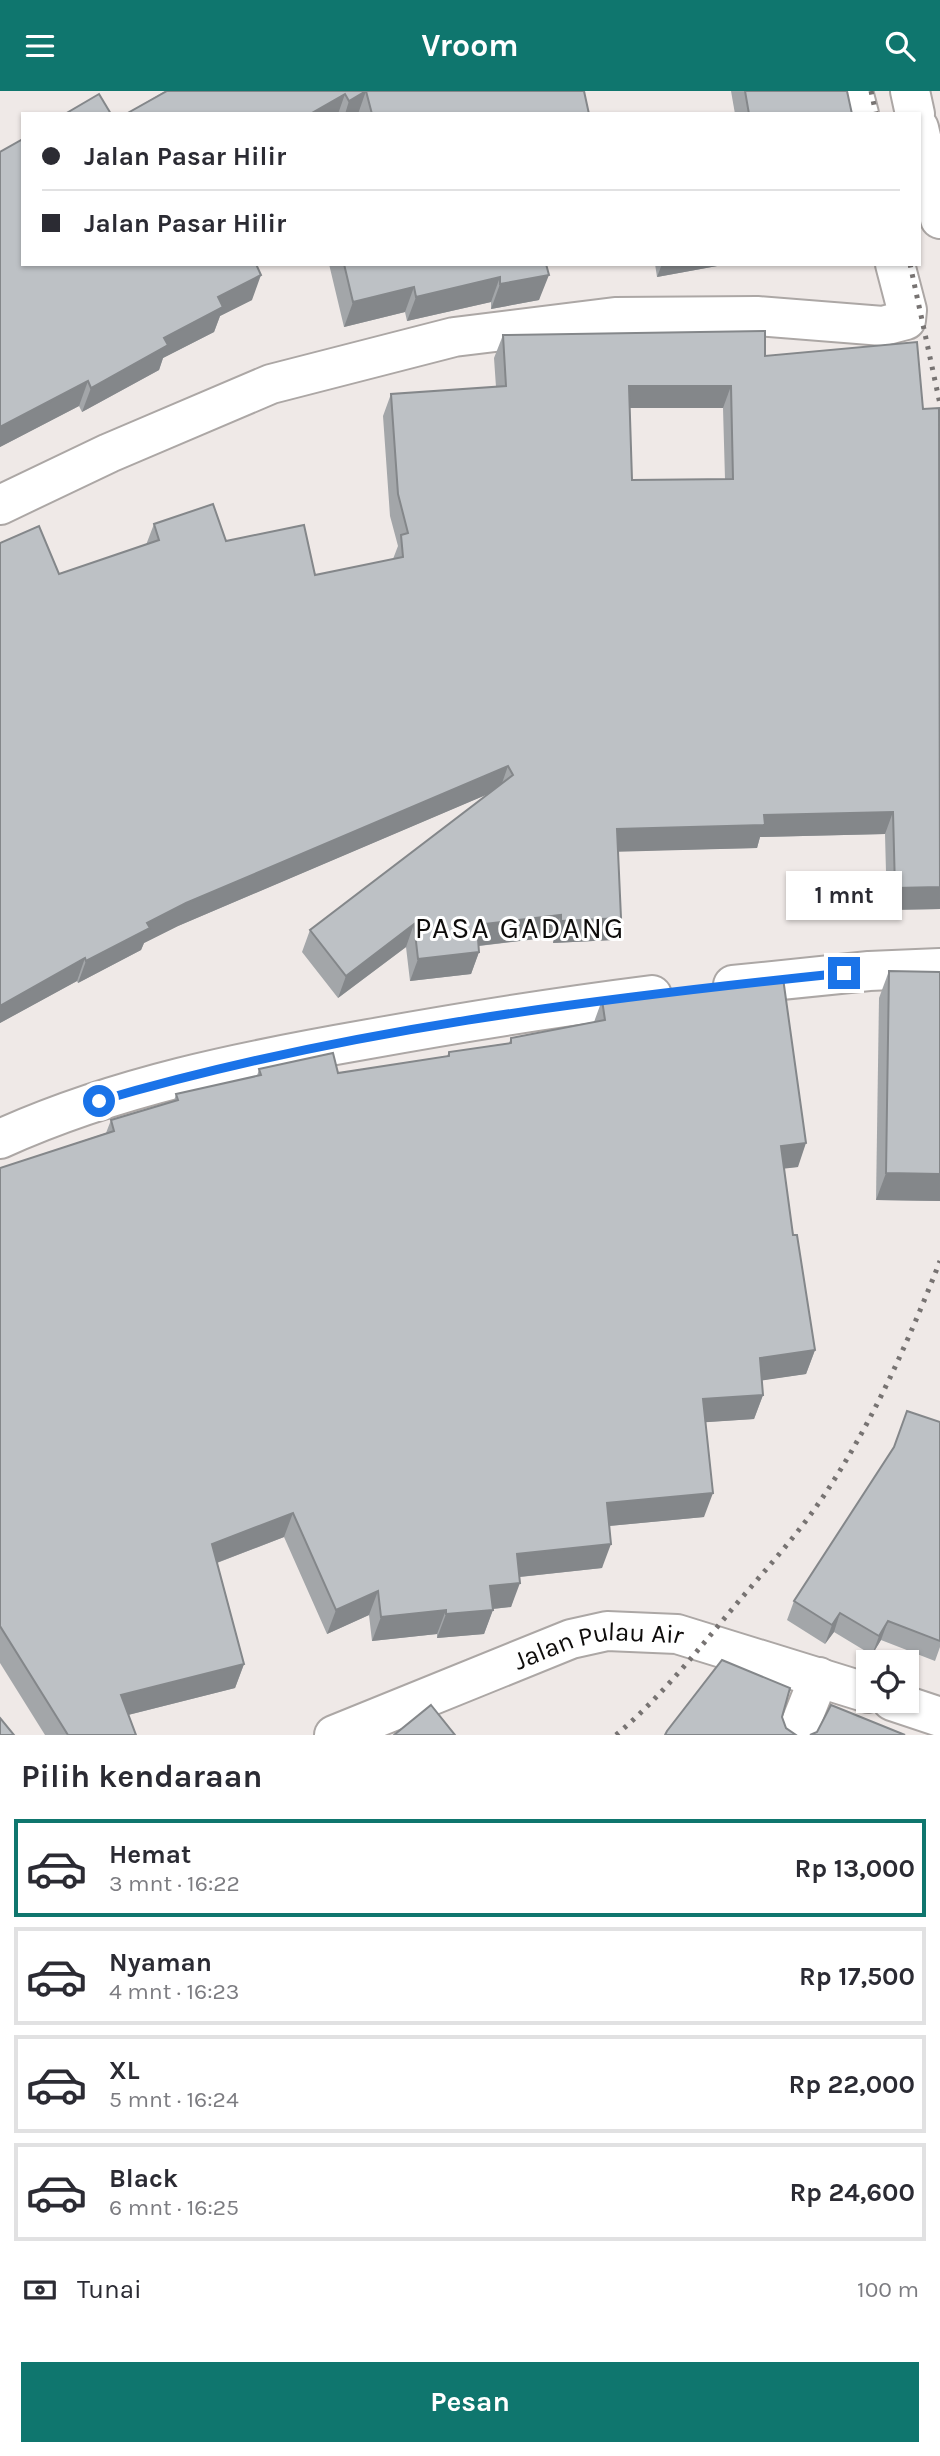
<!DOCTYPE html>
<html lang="id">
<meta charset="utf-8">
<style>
:root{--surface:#fff;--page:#f7f7f7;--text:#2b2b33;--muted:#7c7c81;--line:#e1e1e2;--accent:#0f766e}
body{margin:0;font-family:Karla,sans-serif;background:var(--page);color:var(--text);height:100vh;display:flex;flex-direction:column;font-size:26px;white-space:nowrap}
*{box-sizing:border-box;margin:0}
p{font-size:23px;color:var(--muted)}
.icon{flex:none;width:38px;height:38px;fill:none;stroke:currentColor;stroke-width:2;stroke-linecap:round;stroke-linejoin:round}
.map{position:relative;height:1644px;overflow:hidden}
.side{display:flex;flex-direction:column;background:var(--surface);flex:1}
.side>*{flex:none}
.hud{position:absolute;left:21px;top:21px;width:900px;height:154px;border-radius:0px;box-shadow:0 2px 5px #0004;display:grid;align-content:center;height:154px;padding:0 21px;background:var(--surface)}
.fabs{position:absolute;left:856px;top:1559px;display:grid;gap:14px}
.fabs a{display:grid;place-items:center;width:63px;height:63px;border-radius:0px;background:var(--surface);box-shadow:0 2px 5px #0004;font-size:35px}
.end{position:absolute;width:32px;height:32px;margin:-16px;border:9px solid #1a73e8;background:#fff;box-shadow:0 0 0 4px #fff}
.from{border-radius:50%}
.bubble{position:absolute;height:49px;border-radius:0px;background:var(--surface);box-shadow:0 2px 5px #0004;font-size:23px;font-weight:700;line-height:49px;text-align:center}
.hud b{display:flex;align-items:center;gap:24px;height:66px;font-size:26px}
.hud b+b{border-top:2px solid var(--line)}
.hud i{width:18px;height:18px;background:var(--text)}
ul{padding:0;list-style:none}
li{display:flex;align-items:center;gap:21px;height:98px;margin:0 14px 10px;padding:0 7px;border:4px solid var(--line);border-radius:0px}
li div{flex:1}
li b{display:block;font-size:26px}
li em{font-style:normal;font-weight:700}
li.selected{border-color:var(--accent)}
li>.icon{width:63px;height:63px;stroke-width:1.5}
h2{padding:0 21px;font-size:32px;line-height:84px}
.pay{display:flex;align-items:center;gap:18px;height:77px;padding:0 21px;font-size:26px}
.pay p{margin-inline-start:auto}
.cta{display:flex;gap:14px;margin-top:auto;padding:14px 21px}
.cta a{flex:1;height:80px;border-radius:0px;background:var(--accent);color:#fff;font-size:28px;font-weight:700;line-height:80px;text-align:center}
header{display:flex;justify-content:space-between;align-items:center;height:91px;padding:0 21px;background:var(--accent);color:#fff;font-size:32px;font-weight:700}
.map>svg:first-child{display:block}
</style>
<header><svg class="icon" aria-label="menu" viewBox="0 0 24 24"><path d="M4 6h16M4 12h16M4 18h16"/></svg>Vroom<svg class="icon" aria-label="search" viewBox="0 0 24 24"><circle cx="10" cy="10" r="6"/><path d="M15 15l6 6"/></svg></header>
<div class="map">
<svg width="940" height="1644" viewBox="0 0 940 1644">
<rect width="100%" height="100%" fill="#efe9e7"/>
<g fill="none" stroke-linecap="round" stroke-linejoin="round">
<g stroke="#aca7a5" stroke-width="42">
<g id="minor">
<polyline points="853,0 859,23"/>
<polyline points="910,0 915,23"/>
<polyline points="919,37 940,128"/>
<polyline points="0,414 109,362 271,293 454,246 615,226 757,225 883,235 906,229 907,219 895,173"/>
<polyline points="892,1610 940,1626"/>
<path id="s1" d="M334,1644L571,1548L607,1540L677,1543L868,1602"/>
<polyline points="796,1644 819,1586"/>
</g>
</g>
<g stroke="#aca7a5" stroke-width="42">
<g id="secondary">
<polyline points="733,894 869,880 940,877"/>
<path d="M0,1048C117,995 243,970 369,948C463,931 557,916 652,904"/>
</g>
</g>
<use href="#minor" stroke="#fff" stroke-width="38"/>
<use href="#secondary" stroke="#fff" stroke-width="38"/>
<g stroke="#777372" stroke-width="5" stroke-dasharray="3.5 7" stroke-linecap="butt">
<polyline points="871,0 876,23"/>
<polyline points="910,173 940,313"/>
<path d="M616,1644C658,1609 693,1565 728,1523C757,1488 790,1453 816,1416C868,1342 907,1254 940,1170"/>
</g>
</g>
<g fill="#a3a6a9" fill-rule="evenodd">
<polygon points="165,0 584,0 589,23 126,23"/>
<polygon points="731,0 847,0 852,23 735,23"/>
<polygon points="0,61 252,209 220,225 214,241 163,267 159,279 82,321 79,315 0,356"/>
<polygon points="329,173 546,173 539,209 491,218 491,211 407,230 405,221 344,236"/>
<polygon points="655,173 728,173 657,186"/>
<path d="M503,244L765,265L923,318L940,325V818L887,819L885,743L760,746L757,757L618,760L613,849L553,852V846L479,855V861L471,883L410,890L406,856L338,907L302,861L310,839L490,702L178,835L144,852L141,859L78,892L77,890L0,932V452L59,483L146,454L154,433L226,450L315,484L393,468L398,455L390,425L383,325L391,303L496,296L494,267ZM630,317H723L725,388L632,389Z"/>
<polygon points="889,880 940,1110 876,1109 879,907"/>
<polygon points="602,909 798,1076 784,1077 793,1144 815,1259 806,1283 762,1289 763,1304 754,1328 706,1331 704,1426 609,1435 602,1477 520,1486 511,1516 493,1518 484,1543 437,1547 437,1543 372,1550 369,1524 327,1543 284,1446 217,1472 244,1573 235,1597 128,1624 136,1644 45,1644 0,1572 0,1077 106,1042 111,1029 174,1010 176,1003 257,985 259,978 338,982 447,965 449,961 509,952 511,947 594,931"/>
<polygon points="940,1331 940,1556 935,1570 881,1549 872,1564 834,1541 825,1553 787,1529 794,1510"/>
</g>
<g fill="#84878a">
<polygon points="366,0 358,23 345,23 349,10"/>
<polygon points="345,3 338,23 310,23"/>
<polygon points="662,173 728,173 657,186"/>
<polygon points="261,184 252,209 220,225 214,241 163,267 159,279 82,321 91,297 164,247 218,206"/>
<polygon points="549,184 539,209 491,218 500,193"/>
<polygon points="500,186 491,211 407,230 416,206"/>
<polygon points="414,196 405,221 344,236 353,211"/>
<polygon points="88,290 79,315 0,356 0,336"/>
<polygon points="629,295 731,295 723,317 621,317"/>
<polygon points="508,675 500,698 178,835 144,852 141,859 78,892 86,870 147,832 186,812"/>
<polygon points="893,721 885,743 760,746 757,757 609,761 617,738 764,724"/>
<polygon points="940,796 940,818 887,819 895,797"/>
<polygon points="561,824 553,846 469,856 477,834"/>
<polygon points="621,827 613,849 553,852 561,830"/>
<polygon points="414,833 406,856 338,907 346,885"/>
<polygon points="479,861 471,883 410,890 418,868"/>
<polygon points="85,867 77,890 0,932 0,915"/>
<polygon points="806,1052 798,1076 773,1079 781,1055"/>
<polygon points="886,1082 940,1083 940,1110 876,1109"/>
<polygon points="815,1259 806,1283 752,1291 760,1267"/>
<polygon points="763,1304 754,1328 694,1332 703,1308"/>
<polygon points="713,1402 704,1426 598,1436 607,1412"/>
<polygon points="293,1422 284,1446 203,1477 212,1453"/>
<polygon points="611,1453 602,1477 509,1487 517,1463"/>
<polygon points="520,1492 511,1516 482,1519 490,1495"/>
<polygon points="378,1500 369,1524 327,1543 336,1519"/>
<polygon points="446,1519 437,1543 372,1550 381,1526"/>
<polygon points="493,1519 484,1543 437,1547 446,1523"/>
<polygon points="840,1522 834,1541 825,1553 832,1534"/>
<polygon points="888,1530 881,1549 872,1564 879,1545"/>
<polygon points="244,1573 235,1597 112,1628 121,1604"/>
</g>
<g fill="#bdc1c5" stroke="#84878a" stroke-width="2" fill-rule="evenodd">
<polygon points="167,0 366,0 349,10 345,3 310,23 126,23"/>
<polygon points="366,0 584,0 589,23 372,23"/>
<polygon points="745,0 847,0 852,23 749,23"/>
<polygon points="99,3 111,23 65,23"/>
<polygon points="23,48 23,173 256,173 261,184 218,206 223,216 164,247 168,254 91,297 88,290 0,336 0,61"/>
<polygon points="344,173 546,173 549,184 500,193 500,186 416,206 414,196 353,211"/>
<path d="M765,240V265L917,251L923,318L939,317L940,796L895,797L893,721L764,724L765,734L617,738L621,827L561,830V824L477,834L479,861L418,868L414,833L346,885L310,839L513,684L508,675L186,812L147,832L150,837L86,870L85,867L0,915V452L39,435L59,483L159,449L154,433L213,413L226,450L304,434L315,484L403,466L401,444L408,442L398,403L391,303L506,295L503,244ZM629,295H731L733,388L632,389Z"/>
<polygon points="889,880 940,881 940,1083 886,1082"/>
<polygon points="783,887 806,1052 781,1055 793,1144 797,1144 815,1259 760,1267 763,1304 703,1308 713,1402 607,1412 611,1453 517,1463 520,1492 490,1495 493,1519 446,1523 446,1519 381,1526 378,1500 336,1519 293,1422 212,1453 244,1573 121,1604 136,1644 68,1644 0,1535 0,1077 114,1040 111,1029 178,1009 176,1003 261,984 259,978 333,962 338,982 449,965 449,961 511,952 511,947 605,929 602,909"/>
<polygon points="907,1320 940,1331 940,1550 888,1530 879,1545 840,1522 832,1534 794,1510 894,1356"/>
<polygon points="722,1569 790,1597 782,1626 786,1637 796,1644 665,1644 667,1640"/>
<polygon points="431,1614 455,1644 394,1644"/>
<polygon points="831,1614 905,1644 810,1644 817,1641"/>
<polygon points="0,1627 14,1644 0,1644"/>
</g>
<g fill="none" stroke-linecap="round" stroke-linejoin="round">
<path stroke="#1a73e8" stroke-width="9" d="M99,1010C340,939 593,908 844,882"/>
</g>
<g text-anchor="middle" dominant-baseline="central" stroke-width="6" stroke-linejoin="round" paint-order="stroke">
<g font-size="26" fill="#0e0c0b" stroke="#fff">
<text stroke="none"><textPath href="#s1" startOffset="282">Jalan Pulau Air</textPath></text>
</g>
<g font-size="30" letter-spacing="2" fill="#0e0c0b" stroke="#fff">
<text x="520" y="837">PASA GADANG</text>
</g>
</g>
</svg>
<div class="fabs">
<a><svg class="icon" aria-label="locate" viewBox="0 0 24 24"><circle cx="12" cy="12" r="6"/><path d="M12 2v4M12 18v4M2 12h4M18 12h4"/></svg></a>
</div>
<i class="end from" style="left:99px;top:1010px"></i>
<i class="end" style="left:844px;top:882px"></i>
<div class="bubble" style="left:786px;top:780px;width:116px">1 mnt</div>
<div class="hud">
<b><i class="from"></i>Jalan Pasar Hilir</b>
<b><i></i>Jalan Pasar Hilir</b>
</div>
</div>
<section class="side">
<h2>Pilih kendaraan</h2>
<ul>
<li class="selected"><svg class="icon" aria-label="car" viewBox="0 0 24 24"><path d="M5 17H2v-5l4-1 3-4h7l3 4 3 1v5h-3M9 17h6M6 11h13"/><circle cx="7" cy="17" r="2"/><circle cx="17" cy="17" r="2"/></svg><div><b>Hemat</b><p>3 mnt · 16:22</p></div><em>Rp 13,000</em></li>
<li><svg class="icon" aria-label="car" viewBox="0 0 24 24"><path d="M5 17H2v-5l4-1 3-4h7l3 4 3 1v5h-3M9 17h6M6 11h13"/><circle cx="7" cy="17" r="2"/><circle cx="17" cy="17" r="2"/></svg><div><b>Nyaman</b><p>4 mnt · 16:23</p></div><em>Rp 17,500</em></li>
<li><svg class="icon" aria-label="car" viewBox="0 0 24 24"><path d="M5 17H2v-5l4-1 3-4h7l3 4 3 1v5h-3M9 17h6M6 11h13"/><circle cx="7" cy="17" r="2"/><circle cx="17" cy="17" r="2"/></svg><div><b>XL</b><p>5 mnt · 16:24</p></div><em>Rp 22,000</em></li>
<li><svg class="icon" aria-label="car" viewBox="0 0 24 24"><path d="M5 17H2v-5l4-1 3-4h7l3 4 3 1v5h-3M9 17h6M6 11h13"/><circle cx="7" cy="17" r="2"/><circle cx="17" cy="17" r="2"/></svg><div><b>Black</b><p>6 mnt · 16:25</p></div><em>Rp 24,600</em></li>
</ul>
<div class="pay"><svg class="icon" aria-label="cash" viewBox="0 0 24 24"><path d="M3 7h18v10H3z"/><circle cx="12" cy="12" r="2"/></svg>Tunai<p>100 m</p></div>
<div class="cta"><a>Pesan</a></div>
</section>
